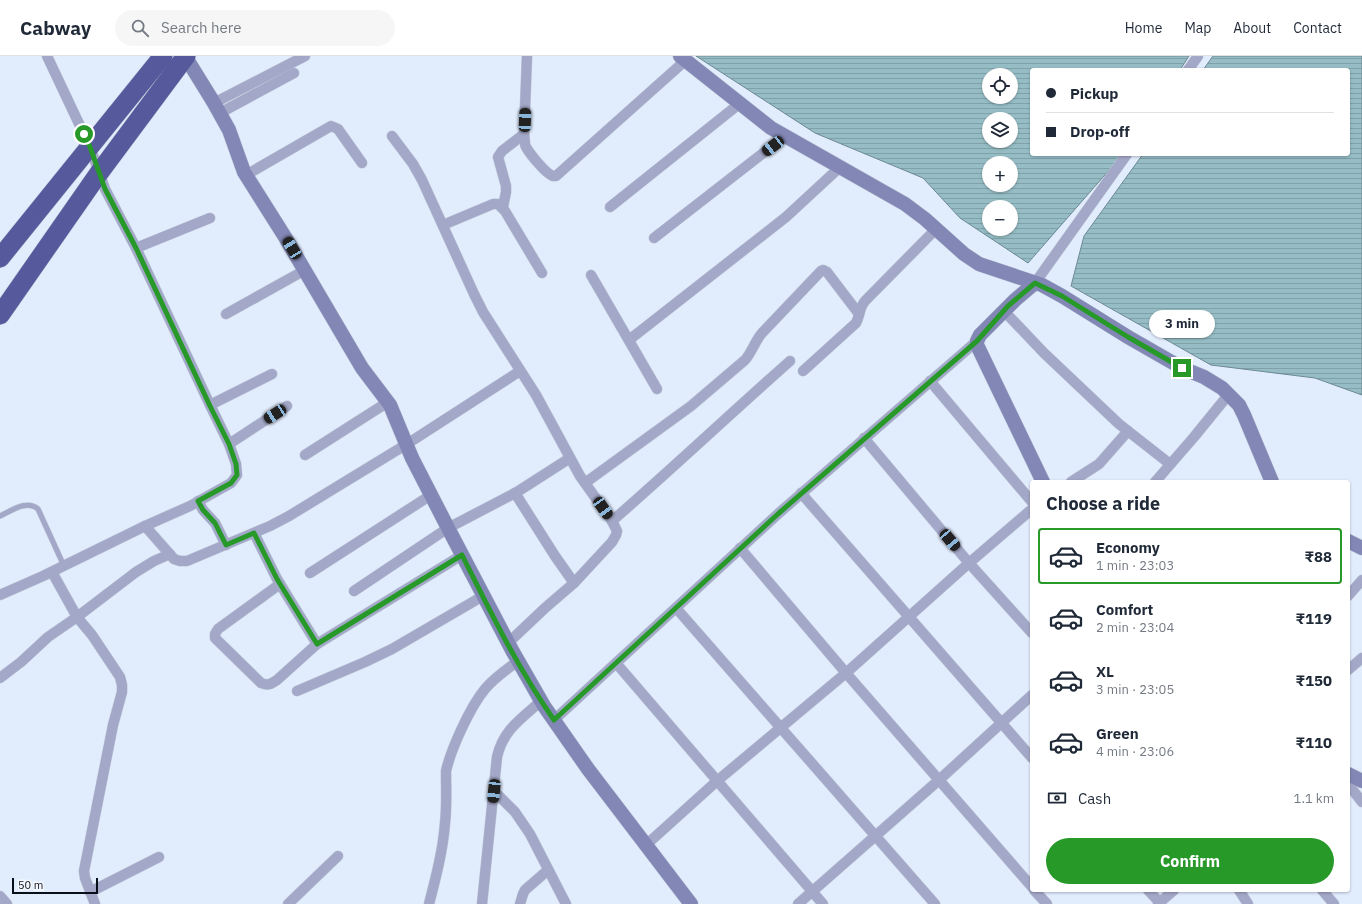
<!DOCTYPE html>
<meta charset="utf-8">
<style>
:root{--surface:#fff;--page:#f6f6f7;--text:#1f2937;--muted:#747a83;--line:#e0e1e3;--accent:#269929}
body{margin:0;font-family:"IBM Plex Sans",sans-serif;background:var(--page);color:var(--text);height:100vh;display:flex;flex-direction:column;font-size:15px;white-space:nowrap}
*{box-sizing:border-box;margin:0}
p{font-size:13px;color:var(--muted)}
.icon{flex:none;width:22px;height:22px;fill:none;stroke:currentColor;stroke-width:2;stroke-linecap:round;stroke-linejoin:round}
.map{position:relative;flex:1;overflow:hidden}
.side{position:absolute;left:1030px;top:424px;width:320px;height:412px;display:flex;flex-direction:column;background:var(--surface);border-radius:4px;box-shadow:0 1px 3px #0004}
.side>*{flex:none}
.hud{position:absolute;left:1030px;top:12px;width:320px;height:88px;border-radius:4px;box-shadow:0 1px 3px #0004;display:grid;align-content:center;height:88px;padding:0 16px;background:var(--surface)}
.tools{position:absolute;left:982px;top:12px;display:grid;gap:8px}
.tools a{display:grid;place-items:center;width:36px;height:36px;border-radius:50%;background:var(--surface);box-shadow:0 1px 3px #0004;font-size:20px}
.scale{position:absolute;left:12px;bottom:10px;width:86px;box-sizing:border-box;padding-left:4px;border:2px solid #090f18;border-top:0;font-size:11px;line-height:14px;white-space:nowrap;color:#090f18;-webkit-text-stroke:3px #f5f9ff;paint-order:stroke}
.end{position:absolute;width:18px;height:18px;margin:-9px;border:5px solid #269929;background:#fff;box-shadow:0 0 0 2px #fff}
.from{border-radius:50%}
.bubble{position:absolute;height:28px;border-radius:14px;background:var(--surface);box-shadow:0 1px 3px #0004;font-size:13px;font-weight:800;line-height:28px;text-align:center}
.car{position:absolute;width:12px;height:24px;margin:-12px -6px;border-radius:5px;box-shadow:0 0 3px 1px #0007;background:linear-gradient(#222 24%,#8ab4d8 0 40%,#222 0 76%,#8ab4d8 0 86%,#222 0)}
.hud b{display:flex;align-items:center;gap:14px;height:38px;font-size:15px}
.hud b+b{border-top:1px solid var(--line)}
.hud i{width:10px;height:10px;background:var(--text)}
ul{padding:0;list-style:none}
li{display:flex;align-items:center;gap:12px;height:56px;margin:0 8px 6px;padding:0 8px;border:2px solid transparent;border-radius:4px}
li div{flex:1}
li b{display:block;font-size:15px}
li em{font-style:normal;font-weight:800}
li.selected{border-color:var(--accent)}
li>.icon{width:36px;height:36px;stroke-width:1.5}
h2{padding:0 16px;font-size:18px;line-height:48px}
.pay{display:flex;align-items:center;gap:10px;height:44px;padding:0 16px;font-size:15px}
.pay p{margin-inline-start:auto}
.primary-button{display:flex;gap:8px;margin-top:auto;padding:8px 16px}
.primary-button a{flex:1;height:46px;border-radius:24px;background:var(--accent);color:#fff;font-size:16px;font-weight:800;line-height:46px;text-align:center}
header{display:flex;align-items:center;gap:24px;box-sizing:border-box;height:56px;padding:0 20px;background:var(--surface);border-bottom:1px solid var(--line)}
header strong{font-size:19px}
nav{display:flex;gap:22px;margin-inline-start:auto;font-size:14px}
.search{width:280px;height:36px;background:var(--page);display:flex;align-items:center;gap:10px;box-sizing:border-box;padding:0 14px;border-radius:22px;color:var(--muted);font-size:15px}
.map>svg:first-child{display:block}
</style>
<header>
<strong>Cabway</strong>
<div class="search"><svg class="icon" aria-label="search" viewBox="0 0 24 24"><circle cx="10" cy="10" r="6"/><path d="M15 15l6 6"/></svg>Search here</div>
<nav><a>Home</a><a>Map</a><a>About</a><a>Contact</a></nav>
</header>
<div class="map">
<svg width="1362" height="848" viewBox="0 0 1362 848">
<defs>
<pattern id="water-rules" width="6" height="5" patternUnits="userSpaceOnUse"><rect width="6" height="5" fill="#96bdc5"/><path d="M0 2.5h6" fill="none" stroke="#80a1a8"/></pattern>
</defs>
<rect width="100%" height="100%" fill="#e1ecfd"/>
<g fill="url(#water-rules)" stroke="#6c8991" fill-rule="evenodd">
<path d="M696,0H1189L1180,14H1032V98H1121L1111,112L1028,207L960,162L923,122L815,77ZM989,19H1011V41H989ZM989,63H1011V85H989ZM989,107H1011V129H989ZM989,151H1011V173H989Z"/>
<polygon points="1213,0 1362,0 1362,339 1315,322 1211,309 1071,230 1084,180 1143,98 1348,98 1348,14 1203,14"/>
</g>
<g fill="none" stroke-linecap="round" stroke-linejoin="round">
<g stroke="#bec9d8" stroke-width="6">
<path id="lane" d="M0,460C11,455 27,443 38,453L64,510"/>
</g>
<g stroke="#bec9d8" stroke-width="11">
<g id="street">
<path d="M527,0L524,78C525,82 524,87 526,91C530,98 545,117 553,120H556L686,4"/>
<polyline points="1188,14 1198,0"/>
<polyline points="214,47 305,0"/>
<polyline points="220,57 294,17"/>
<polyline points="392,80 413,108 422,124 474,238 483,256 536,339 580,420 612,465 617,475 616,479 612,486 574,527 545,552 508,587"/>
<polyline points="246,119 331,70 338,73 362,107"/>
<polyline points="503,151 506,136 506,130 498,101 502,95 524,78"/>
<polyline points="610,151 739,48"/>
<polyline points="443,169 493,148 498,148 505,155 542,217"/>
<polyline points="654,182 785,80"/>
<polyline points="136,192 210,162"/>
<polyline points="591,219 657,333"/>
<polyline points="1035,227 1127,98"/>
<polyline points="1004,255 1044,297 1119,368 1170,408"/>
<polyline points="226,258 305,214"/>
<polyline points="629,284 786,161 839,112"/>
<path d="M803,315L856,267C860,260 859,252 865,245L936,173"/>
<polyline points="930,325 1032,446"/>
<polyline points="210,349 272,318"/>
<polyline points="864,382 969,507 1032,577"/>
<polyline points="229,388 287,350"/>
<polyline points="305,399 388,346"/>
<polyline points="1071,426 1099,408 1128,375"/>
<polyline points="1155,426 1194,381 1229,338"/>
<path d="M585,427L691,350L745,304C752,296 755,285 762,277L821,215L823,214L827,216L859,258"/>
<polyline points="515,437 555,500 574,527"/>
<polyline points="801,437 1032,702"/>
<polyline points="198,445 203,454 215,467 226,489"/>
<path d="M612,465C672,413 730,358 790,305"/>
<polyline points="145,470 174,503 180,505 187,505 270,470 289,460 407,388 520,315"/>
<polyline points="254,477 277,523 317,588"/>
<polyline points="740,492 846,617 1032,831"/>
<polyline points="52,516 77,561 92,579 120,621 122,629 122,636 113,669 84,815 85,822 95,848"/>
<polyline points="310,517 431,439"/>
<path d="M280,528L218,573L215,578V582L261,627C268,630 271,628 277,624L317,588L462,499"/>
<polyline points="354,535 448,472 517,436 570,402"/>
<polyline points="0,539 43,520 145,470 190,450 231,427 237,419 236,408 229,388 210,349 136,192 105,133 90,91 47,0"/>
<polyline points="1348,540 1362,524"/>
<polyline points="676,552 935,848"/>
<polyline points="616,607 823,848"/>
<polyline points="1348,614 1362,602"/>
<polyline points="0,622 21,606 48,581 77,561 136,516 154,505 170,498"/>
<polyline points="297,635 365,606 392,593 483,540"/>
<polyline points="554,664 779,457 977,285"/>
<polyline points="1348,728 1362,746"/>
<polyline points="494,735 515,756 530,778 566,848"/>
<polyline points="646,789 717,725 846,617 969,507 1032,453"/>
<polyline points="1034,834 1047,848"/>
<polyline points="1148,834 1161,848"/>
<polyline points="1239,834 1248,848"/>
<polyline points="1322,834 1334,848"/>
<polyline points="90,836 159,801"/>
<polyline points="0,840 7,848"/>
<polyline points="288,848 338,800"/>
<path d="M429,848C436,821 443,794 445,767C447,750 446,732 446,715C451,693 470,651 485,633C494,622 506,614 518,605"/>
<path d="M482,848L497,701C503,674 521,663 541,645"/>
<polyline points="520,848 523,838 525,834 548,814"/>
<polyline points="798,848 939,724 1032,639"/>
<polyline points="1158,848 1174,834"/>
</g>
</g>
<g stroke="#bec9d8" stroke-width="15">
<g id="secondary">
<polyline points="185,0 214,47 229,74 244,116 285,181 362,312 390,349 412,402 448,472 513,596 544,650 588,713 691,848"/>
<polyline points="680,0 771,72 905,148 925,163 964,198 979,208 1042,229 1062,240 1128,281 1182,312 1204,321 1222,332 1239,349 1244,359 1272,426"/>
<polyline points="1035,227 1015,244 980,279 977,285 977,289 1043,426"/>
<polyline points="1348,485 1362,492"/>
<polyline points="1348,718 1362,725"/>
</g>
</g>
<g stroke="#bec9d8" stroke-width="20">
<g id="highway">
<polyline points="0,202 163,0"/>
<polyline points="0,259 99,117 186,0"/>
</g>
</g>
<use href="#lane" stroke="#a4a8c8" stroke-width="5"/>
<use href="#street" stroke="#a4a8c8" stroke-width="10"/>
<use href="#secondary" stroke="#8287b5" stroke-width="14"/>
<use href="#highway" stroke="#56599b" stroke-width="19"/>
</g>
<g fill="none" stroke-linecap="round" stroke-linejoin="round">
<path stroke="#269929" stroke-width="5" d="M84,78L90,91L105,133L136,192L210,350L229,388L236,408L237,419L231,427L198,445L203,454L215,467L226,489L254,477L277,523L317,588L462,499C490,555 518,613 554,664L779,457L977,285L1008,250L1035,227L1062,240L1128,281L1182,312"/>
</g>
</svg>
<div class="tools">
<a><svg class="icon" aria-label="locate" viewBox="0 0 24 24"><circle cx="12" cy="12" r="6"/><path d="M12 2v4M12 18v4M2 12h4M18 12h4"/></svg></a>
<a><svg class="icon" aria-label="layers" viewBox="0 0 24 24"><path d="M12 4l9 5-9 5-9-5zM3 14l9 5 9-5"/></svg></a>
<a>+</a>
<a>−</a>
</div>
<div class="scale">50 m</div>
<i class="end from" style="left:84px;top:78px"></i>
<i class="end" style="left:1182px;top:312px"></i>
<div class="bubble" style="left:1149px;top:254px;width:66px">3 min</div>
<i class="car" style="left:525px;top:64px;rotate:2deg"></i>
<i class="car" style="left:773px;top:90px;rotate:232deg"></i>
<i class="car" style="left:292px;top:192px;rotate:329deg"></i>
<i class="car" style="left:275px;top:358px;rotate:237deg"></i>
<i class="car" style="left:603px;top:452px;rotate:145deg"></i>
<i class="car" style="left:950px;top:484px;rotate:140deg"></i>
<i class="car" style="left:494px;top:735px;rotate:186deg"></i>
<div class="hud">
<b><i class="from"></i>Pickup</b>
<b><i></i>Drop-off</b>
</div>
<section class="side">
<h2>Choose a ride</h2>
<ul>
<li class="selected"><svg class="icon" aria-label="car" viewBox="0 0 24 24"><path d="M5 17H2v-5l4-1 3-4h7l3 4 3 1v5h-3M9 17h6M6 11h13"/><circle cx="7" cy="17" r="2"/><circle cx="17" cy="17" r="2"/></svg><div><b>Economy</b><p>1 min · 23:03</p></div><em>₹88</em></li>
<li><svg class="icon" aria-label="car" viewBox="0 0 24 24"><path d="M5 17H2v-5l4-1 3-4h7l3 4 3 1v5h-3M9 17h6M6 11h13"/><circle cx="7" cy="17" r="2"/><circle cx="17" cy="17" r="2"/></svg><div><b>Comfort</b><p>2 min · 23:04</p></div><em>₹119</em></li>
<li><svg class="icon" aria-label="car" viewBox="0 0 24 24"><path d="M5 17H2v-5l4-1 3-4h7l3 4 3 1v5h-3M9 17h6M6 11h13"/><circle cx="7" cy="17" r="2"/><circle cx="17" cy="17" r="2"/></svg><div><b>XL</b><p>3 min · 23:05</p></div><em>₹150</em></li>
<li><svg class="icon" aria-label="car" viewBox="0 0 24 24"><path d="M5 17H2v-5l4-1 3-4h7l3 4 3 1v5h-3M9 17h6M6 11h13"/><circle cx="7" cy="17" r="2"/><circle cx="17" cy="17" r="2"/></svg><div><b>Green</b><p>4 min · 23:06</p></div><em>₹110</em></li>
</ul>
<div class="pay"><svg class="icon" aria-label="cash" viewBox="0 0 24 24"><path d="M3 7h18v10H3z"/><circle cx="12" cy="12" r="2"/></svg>Cash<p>1.1 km</p></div>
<div class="primary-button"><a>Confirm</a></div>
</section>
</div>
